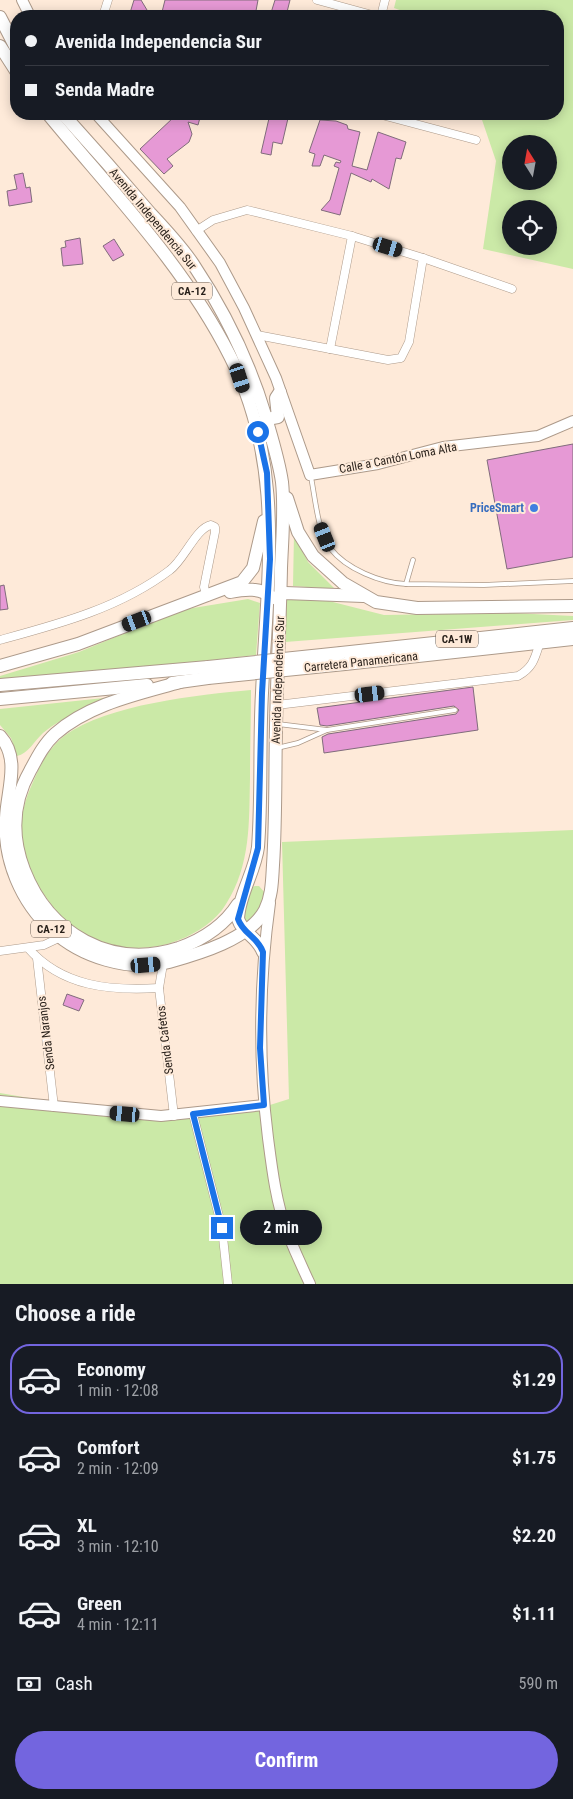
<!DOCTYPE html>
<meta charset="utf-8">
<style>
:root{--surface:#171b24;--page:#20242c;--text:#f1f3f6;--muted:#9ea1a6;--line:#363941;--accent:#7365df}
body{margin:0;font-family:"Roboto Condensed",sans-serif;background:var(--page);color:var(--text);height:100vh;display:flex;flex-direction:column;font-size:19px;white-space:nowrap}
*{box-sizing:border-box;margin:0}
p{font-size:16px;color:var(--muted)}
.icon{flex:none;width:28px;height:28px;fill:none;stroke:currentColor;stroke-width:2;stroke-linecap:round;stroke-linejoin:round}
.map{position:relative;height:1284px;overflow:hidden}
.drawer{display:flex;flex-direction:column;background:var(--surface);flex:1}
.drawer>*{flex:none}
.hud{position:absolute;left:10px;top:10px;width:554px;height:110px;border-radius:20px;box-shadow:0 2px 12px #0003;display:grid;align-content:center;height:110px;padding:0 15px;background:var(--surface)}
.needle{width:32px;rotate:349deg}
.buttons{position:absolute;left:502px;top:135px;display:grid;gap:10px}
.buttons a{display:grid;place-items:center;width:55px;height:55px;border-radius:50%;background:var(--surface);box-shadow:0 2px 12px #0003;font-size:25px}
.end{position:absolute;width:22px;height:22px;margin:-11px;border:6px solid #1a73e8;background:#fff;box-shadow:0 0 0 2px #fff}
.from{border-radius:50%}
.bubble{position:absolute;height:35px;border-radius:18px;background:var(--surface);box-shadow:0 2px 12px #0003;font-size:16px;font-weight:700;line-height:35px;text-align:center}
.car{position:absolute;width:15px;height:30px;margin:-15px -8px;border-radius:6px;box-shadow:0 0 4px 1px #0007;background:linear-gradient(#222 24%,#8ab4d8 0 40%,#222 0 76%,#8ab4d8 0 86%,#222 0)}
.hud b{display:flex;align-items:center;gap:18px;height:48px;font-size:19px}
.hud b+b{border-top:1px solid var(--line)}
.hud i{width:12px;height:12px;background:var(--text)}
ul{padding:0;list-style:none}
li{display:flex;align-items:center;gap:15px;height:70px;margin:0 10px 8px;padding:0 5px;border:2px solid transparent;border-radius:20px}
li div{flex:1}
li b{display:block;font-size:19px}
li em{font-style:normal;font-weight:700}
li.selected{border-color:var(--accent)}
li>.icon{width:45px;height:45px;stroke-width:1.5}
h2{padding:0 15px;font-size:22px;line-height:60px}
.pay{display:flex;align-items:center;gap:12px;height:55px;padding:0 15px;font-size:19px}
.pay p{margin-inline-start:auto}
.primary-button{display:flex;gap:10px;margin-top:auto;padding:10px 15px}
.primary-button a{flex:1;height:58px;border-radius:30px;background:var(--accent);color:#fff;font-size:20px;font-weight:700;line-height:58px;text-align:center}
.map>svg:first-child{display:block}
</style>
<div class="map">
<svg width="573" height="1284" viewBox="0 0 573 1284">
<rect width="100%" height="100%" fill="#feead9"/>
<g fill="#cbe9a7" fill-rule="evenodd">
<path d="M396,0H573V269L483,249L496,161L480,114H558V16H416L394,8ZM511,144H549V181H511ZM511,209H549V246H511Z"/>
<polygon points="294,534 308,562 335,589 293,586"/>
<polygon points="302,598 325,600 384,615 513,613 573,616 573,620 285,642 286,600"/>
<polygon points="248,599 260,603 256,655 0,684 0,676 79,652 181,610"/>
<path d="M251,690C251,719 250,749 250,778C249,822 251,865 226,904C216,921 197,933 179,940C145,954 97,950 68,924C58,915 51,904 43,893C32,877 22,856 21,837C20,818 25,799 33,782C40,765 49,748 64,736C108,704 198,695 251,690Z"/>
<path d="M113,697C89,708 63,716 43,733C35,740 28,754 17,756L11,738L0,725V709Z"/>
<polygon points="573,830 573,1284 0,1284 0,1093 128,1115 248,1112 289,1099 282,842"/>
<polygon points="255,886 259,886 265,893 259,916 248,922 244,920 244,901 250,888"/>
</g>
<g fill="#e699d5" stroke="#806c7b">
<polygon points="134,0 141,0 147,10 146,16 129,16"/>
<polygon points="165,0 258,0 255,16 161,16"/>
<polygon points="275,0 290,0 286,16 270,16"/>
<polygon points="169,114 201,114 198,125 188,122 192,134 189,142 167,159 173,166 164,174 140,149 174,117"/>
<polygon points="270,114 289,114 282,144 273,142 271,155 261,153"/>
<polygon points="320,120 336,121 347,125 348,129 360,132 352,166 367,170 378,132 406,142 401,159 396,158 389,189 372,179 371,182 351,173 340,215 321,210 330,200 339,168 334,166 336,162 340,163 341,161 324,155 320,166 312,166 315,154 309,152"/>
<polygon points="23,173 26,188 30,187 32,202 9,206 7,191 17,189 14,175"/>
<polygon points="80,238 83,264 63,266 61,248 66,247 65,241"/>
<polygon points="114,239 124,255 113,261 103,246"/>
<polygon points="573,444 573,557 507,569 487,460"/>
<polygon points="4,585 8,609 0,610 0,586"/>
<polygon points="473,687 478,730 324,753 322,737 328,734 456,714 459,710 454,706 327,726 320,725 317,708"/>
<polygon points="67,994 84,1000 79,1011 63,1005"/>
</g>
<g fill="none" stroke-linecap="round" stroke-linejoin="round">
<g stroke="#ad9a8a" stroke-width="5.5">
<g id="service">
<path d="M311,477C315,497 318,533 330,548C346,569 381,583 406,584"/>
<polyline points="413,560 406,584 484,585 573,581"/>
<polyline points="278,724 327,730"/>
<polyline points="277,748 298,743 327,730 455,710"/>
</g>
</g>
<g stroke="#ad9a8a" stroke-width="9">
<g id="minor">
<polyline points="317,0 376,16"/>
<polyline points="103,16 108,0"/>
<polyline points="381,16 385,0"/>
<polyline points="378,114 476,140"/>
<polyline points="196,231 213,220 247,210 352,236 423,258 512,289"/>
<polyline points="257,335 388,360 401,358 409,342 423,258"/>
<polyline points="330,349 352,236"/>
<path d="M0,640C59,624 120,608 170,570C184,560 196,528 211,525L215,527V532L204,587L207,597"/>
<path d="M277,705L518,676C533,668 535,658 540,642"/>
<path d="M28,948C62,987 111,991 159,988"/>
<polyline points="0,951 44,945 61,937"/>
<polyline points="37,958 54,1107"/>
<polyline points="163,964 159,988 174,1116"/>
<polyline points="193,1114 222,1228 228,1284"/>
</g>
</g>
<g stroke="#ad9a8a" stroke-width="12">
<g id="tertiary">
<polyline points="22,0 30,16"/>
<polyline points="96,114 180,207 220,263 244,308 276,378 310,475 378,464 443,447 538,436 573,421"/>
<path d="M270,903C259,982 258,1059 268,1138C272,1169 276,1202 287,1232C294,1249 302,1267 310,1284"/>
<polyline points="0,1101 161,1116 264,1105"/>
</g>
</g>
<g stroke="#ad9a8a" stroke-width="14">
<g id="trunk">
<polyline points="0,17 16,48"/>
<polyline points="0,46 16,71"/>
<path d="M48,114C112,192 184,265 230,356C286,466 267,576 262,693C259,744 262,796 258,847C255,872 239,894 238,919C243,934 257,936 263,952"/>
<polyline points="267,419 278,417 276,398 280,392"/>
<polyline points="287,498 298,532 313,556 343,583 376,602 417,608 573,606"/>
<path d="M230,592C245,589 261,587 272,598"/>
<polyline points="275,598 285,593 363,596"/>
<polyline points="341,653 573,628"/>
<polyline points="345,664 573,639"/>
<polyline points="0,666 78,644 242,582 253,568 264,521"/>
<path d="M180,682C138,694 89,704 55,734C44,744 37,758 30,771C12,803 11,836 24,870C49,934 111,970 179,948C204,939 224,926 238,904"/>
<polyline points="172,683 208,678"/>
<polyline points="0,685 208,667"/>
<polyline points="0,699 147,685"/>
<path d="M0,736C21,759 7,790 6,818C3,859 21,902 52,930C81,957 129,972 169,962C198,954 250,939 265,910C272,896 272,881 273,865C276,819 275,773 276,727C277,674 280,621 281,568C282,540 285,510 282,482C279,461 272,439 266,418C250,363 225,312 193,264C181,246 165,229 150,213C122,180 93,147 63,114"/>
</g>
</g>
<use href="#service" stroke="#fff" stroke-width="4"/>
<use href="#minor" stroke="#fff" stroke-width="8"/>
<use href="#tertiary" stroke="#fff" stroke-width="10"/>
<use href="#trunk" stroke="#fff" stroke-width="12"/>
<g stroke="#ad9a8a" stroke-width="14" stroke-linecap="butt">
<g id="trunk-bridge">
<polyline points="208,667 341,653"/>
<polyline points="208,678 345,664"/>
</g>
</g>
<use href="#trunk-bridge" stroke="#fff" stroke-width="12"/>
</g>
<g fill="none" stroke-linecap="round" stroke-linejoin="round">
<path stroke="#1a73e8" stroke-width="6" d="M222,1228L193,1114L264,1105L260,1048L263,952C257,936 243,934 238,919L258,848L262,693L270,559L267,473L258,432"/>
</g>
<circle fill="#3f7fe0" stroke="#feead9" stroke-width="2" cx="534" cy="508" r="5"/>
<g text-anchor="middle" dominant-baseline="central" stroke-width="4" stroke-linejoin="round" paint-order="stroke">
<g fill="#feead9" stroke="#685c53" stroke-width="1">
<rect x="172" y="282.5" width="40" height="17" rx="4"/>
<rect x="436" y="630.5" width="42" height="17" rx="4"/>
<rect x="31" y="920.5" width="40" height="17" rx="4"/>
</g>
<g font-size="11" font-weight="bold" fill="#271f19">
<text x="192" y="291">CA-12</text>
<text x="457" y="639">CA-1W</text>
<text x="51" y="929">CA-12</text>
</g>
<g font-size="12" fill="#271f19" stroke="#feead9">
<text transform="translate(153 219) rotate(50)">Avenida Independencia Sur</text>
<text transform="translate(398 458) rotate(-11)">Calle a Cantón Loma Alta</text>
<text transform="translate(361 662) rotate(-6)">Carretera Panamericana</text>
<text transform="translate(278 680) rotate(-88)">Avenida Independencia Sur</text>
<text transform="translate(46 1033) rotate(-97)">Senda Naranjos</text>
<text transform="translate(165 1040) rotate(-97)">Senda Cafetos</text>
</g>
<g font-size="12" font-weight="bold" fill="#366cbe" stroke="#feead9" text-anchor="end">
<text x="524" y="508">PriceSmart</text>
</g>
</g>
</svg>
<div class="buttons">
<a><svg class="needle" viewBox="-14 -14 28 28"><path d="M0-13l5 13h-10z" fill="#e53935"/><path d="M0 13l5-13h-10z" fill="#9ea1a6"/></svg></a>
<a><svg class="icon" aria-label="locate" viewBox="0 0 24 24"><circle cx="12" cy="12" r="6"/><path d="M12 2v4M12 18v4M2 12h4M18 12h4"/></svg></a>
</div>
<i class="end from" style="left:258px;top:432px"></i>
<i class="end" style="left:222px;top:1228px"></i>
<div class="bubble" style="left:240px;top:1210px;width:82px">2 min</div>
<i class="car" style="left:388px;top:247px;rotate:107deg"></i>
<i class="car" style="left:240px;top:378px;rotate:162deg"></i>
<i class="car" style="left:325px;top:537px;rotate:338deg"></i>
<i class="car" style="left:137px;top:621px;rotate:249deg"></i>
<i class="car" style="left:370px;top:694px;rotate:83deg"></i>
<i class="car" style="left:146px;top:965px;rotate:85deg"></i>
<i class="car" style="left:125px;top:1114px;rotate:275deg"></i>
<div class="hud">
<b><i class="from"></i>Avenida Independencia Sur</b>
<b><i></i>Senda Madre</b>
</div>
</div>
<section class="drawer">
<h2>Choose a ride</h2>
<ul>
<li class="selected"><svg class="icon" aria-label="car" viewBox="0 0 24 24"><path d="M5 17H2v-5l4-1 3-4h7l3 4 3 1v5h-3M9 17h6M6 11h13"/><circle cx="7" cy="17" r="2"/><circle cx="17" cy="17" r="2"/></svg><div><b>Economy</b><p>1 min · 12:08</p></div><em>$1.29</em></li>
<li><svg class="icon" aria-label="car" viewBox="0 0 24 24"><path d="M5 17H2v-5l4-1 3-4h7l3 4 3 1v5h-3M9 17h6M6 11h13"/><circle cx="7" cy="17" r="2"/><circle cx="17" cy="17" r="2"/></svg><div><b>Comfort</b><p>2 min · 12:09</p></div><em>$1.75</em></li>
<li><svg class="icon" aria-label="car" viewBox="0 0 24 24"><path d="M5 17H2v-5l4-1 3-4h7l3 4 3 1v5h-3M9 17h6M6 11h13"/><circle cx="7" cy="17" r="2"/><circle cx="17" cy="17" r="2"/></svg><div><b>XL</b><p>3 min · 12:10</p></div><em>$2.20</em></li>
<li><svg class="icon" aria-label="car" viewBox="0 0 24 24"><path d="M5 17H2v-5l4-1 3-4h7l3 4 3 1v5h-3M9 17h6M6 11h13"/><circle cx="7" cy="17" r="2"/><circle cx="17" cy="17" r="2"/></svg><div><b>Green</b><p>4 min · 12:11</p></div><em>$1.11</em></li>
</ul>
<div class="pay"><svg class="icon" aria-label="cash" viewBox="0 0 24 24"><path d="M3 7h18v10H3z"/><circle cx="12" cy="12" r="2"/></svg>Cash<p>590 m</p></div>
<div class="primary-button"><a>Confirm</a></div>
</section>
